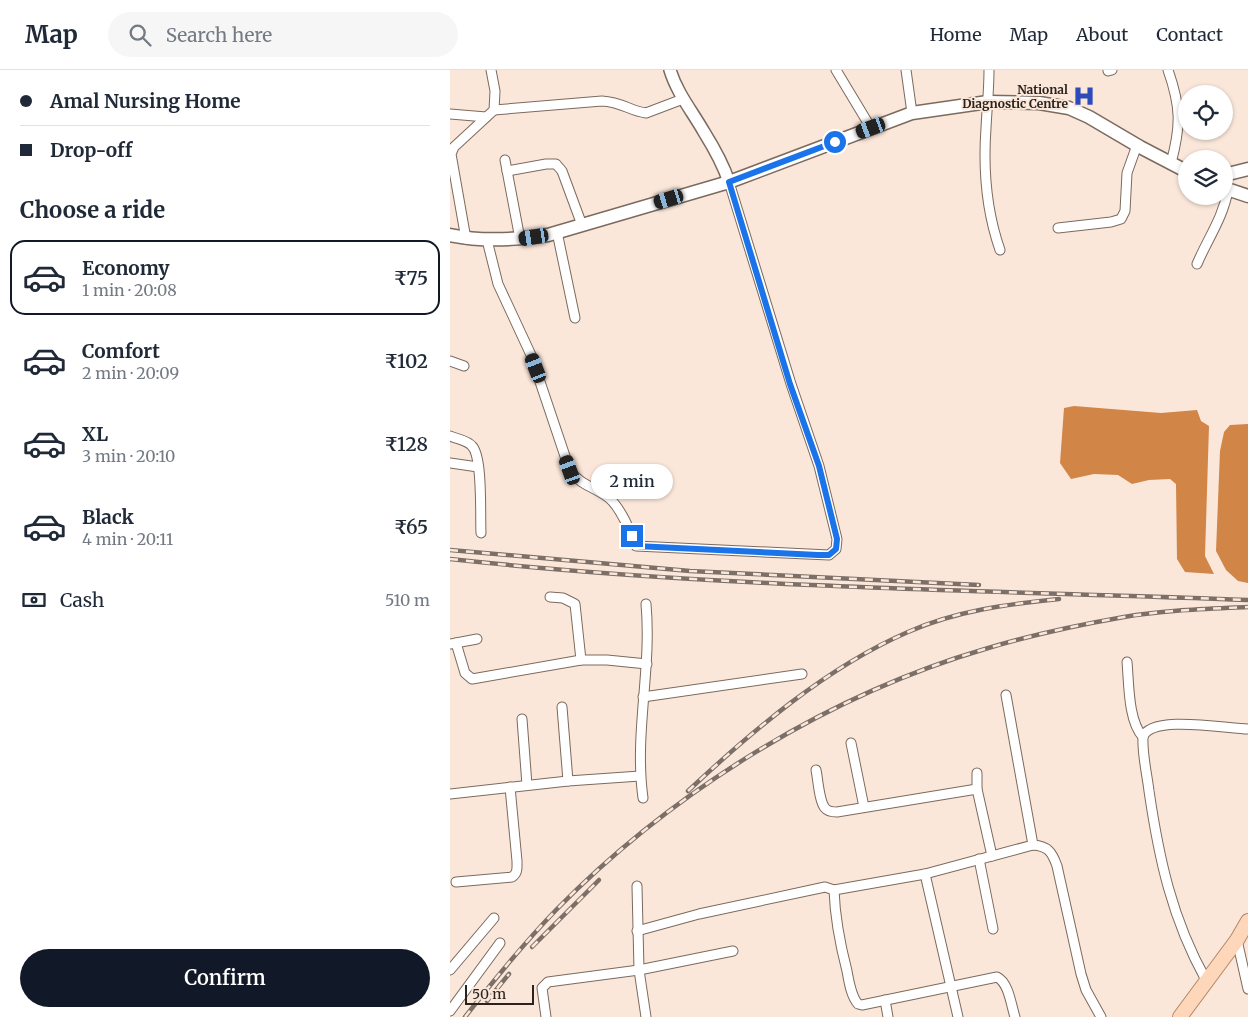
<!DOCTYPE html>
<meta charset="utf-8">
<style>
:root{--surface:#fff;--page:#f6f6f7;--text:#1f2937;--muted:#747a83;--line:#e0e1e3;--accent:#111827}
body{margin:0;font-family:Merriweather,serif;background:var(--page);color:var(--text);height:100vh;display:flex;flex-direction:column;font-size:19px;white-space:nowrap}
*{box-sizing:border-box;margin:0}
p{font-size:16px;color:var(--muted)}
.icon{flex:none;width:28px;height:28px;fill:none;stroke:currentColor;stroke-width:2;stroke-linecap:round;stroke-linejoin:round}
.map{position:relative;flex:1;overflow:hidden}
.details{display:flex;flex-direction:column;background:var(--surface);width:450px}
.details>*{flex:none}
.banner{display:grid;align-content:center;height:110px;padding:0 20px;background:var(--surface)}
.tools{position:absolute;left:728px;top:15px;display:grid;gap:10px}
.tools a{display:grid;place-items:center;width:55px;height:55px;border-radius:50%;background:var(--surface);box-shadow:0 1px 4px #0004;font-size:25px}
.scale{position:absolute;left:15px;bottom:12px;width:69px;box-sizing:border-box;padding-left:5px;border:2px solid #29221d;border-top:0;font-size:14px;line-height:18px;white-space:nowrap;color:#29221d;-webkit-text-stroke:4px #fbe7da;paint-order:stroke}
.end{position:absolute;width:22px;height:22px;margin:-11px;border:6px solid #1a73e8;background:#fff;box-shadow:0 0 0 2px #fff}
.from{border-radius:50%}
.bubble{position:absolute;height:35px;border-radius:18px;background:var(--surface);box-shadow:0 1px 4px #0004;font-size:16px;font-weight:600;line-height:35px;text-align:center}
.car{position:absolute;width:15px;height:30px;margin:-15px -8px;border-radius:6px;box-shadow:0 0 4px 1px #0007;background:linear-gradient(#222 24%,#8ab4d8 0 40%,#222 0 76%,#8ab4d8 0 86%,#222 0)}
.banner b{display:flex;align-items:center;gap:18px;height:48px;font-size:19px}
.banner b+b{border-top:1px solid var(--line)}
.banner i{width:12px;height:12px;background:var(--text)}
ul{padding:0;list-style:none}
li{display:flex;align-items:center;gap:15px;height:75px;margin:0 10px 8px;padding:0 10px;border:2px solid transparent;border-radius:15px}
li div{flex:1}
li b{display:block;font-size:19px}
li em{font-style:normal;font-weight:600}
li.current{border-color:var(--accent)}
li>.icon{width:45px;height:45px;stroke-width:1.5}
h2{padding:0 20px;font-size:22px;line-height:60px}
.pay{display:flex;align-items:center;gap:12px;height:55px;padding:0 20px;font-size:19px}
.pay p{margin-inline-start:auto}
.button{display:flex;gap:10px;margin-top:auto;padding:10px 20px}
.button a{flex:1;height:58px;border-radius:30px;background:var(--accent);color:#fff;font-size:20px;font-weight:600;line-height:58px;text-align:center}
header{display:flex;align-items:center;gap:30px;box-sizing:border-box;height:70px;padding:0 25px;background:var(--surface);border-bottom:1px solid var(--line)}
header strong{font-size:24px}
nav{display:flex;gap:28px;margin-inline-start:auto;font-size:18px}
.search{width:350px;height:45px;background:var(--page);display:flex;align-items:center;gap:12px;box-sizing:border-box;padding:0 18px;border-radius:28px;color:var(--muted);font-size:19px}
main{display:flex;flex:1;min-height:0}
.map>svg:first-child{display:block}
</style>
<header>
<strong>Map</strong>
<div class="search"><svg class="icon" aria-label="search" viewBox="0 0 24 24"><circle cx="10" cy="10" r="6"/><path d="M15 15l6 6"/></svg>Search here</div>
<nav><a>Home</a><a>Map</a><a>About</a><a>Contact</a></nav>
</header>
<main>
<section class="details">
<div class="banner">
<b><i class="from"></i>Amal Nursing Home</b>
<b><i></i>Drop-off</b>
</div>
<h2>Choose a ride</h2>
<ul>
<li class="current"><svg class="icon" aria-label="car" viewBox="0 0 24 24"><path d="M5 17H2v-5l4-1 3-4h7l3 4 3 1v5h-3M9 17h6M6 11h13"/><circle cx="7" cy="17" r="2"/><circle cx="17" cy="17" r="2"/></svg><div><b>Economy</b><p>1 min · 20:08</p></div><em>₹75</em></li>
<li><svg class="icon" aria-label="car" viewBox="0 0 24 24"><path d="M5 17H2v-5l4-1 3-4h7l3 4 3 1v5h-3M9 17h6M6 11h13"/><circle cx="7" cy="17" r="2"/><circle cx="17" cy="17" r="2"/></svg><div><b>Comfort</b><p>2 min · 20:09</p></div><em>₹102</em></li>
<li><svg class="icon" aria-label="car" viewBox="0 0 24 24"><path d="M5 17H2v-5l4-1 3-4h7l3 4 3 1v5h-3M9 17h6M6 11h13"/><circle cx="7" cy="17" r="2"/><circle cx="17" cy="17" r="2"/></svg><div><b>XL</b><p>3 min · 20:10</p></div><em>₹128</em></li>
<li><svg class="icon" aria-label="car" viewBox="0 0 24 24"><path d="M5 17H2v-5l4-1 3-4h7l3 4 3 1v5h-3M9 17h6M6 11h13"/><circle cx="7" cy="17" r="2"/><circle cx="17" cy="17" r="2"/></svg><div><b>Black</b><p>4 min · 20:11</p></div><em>₹65</em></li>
</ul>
<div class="pay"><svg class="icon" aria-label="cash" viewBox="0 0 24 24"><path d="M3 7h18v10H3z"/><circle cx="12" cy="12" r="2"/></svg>Cash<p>510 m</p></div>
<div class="button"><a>Confirm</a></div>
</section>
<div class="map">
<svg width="798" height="947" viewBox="0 0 798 947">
<rect width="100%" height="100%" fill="#fbe7da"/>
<g fill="#d18547">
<polygon points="624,336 711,343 747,340 751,351 759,356 755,486 764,504 735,502 727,489 726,414 720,409 699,410 682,414 668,405 644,404 621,409 610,393 614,338"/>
<polygon points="798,354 798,513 788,511 776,500 766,481 770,381 774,362 780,355"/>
</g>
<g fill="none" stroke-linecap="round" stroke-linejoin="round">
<g stroke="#7b6a5e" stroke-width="11">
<g id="minor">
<polyline points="386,0 421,58"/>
<polyline points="456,0 462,43"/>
<path d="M539,0C539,20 537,38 536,58C533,100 536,140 550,180"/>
<path d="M718,0C731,37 731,56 721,93"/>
<polyline points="658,1 662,0"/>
<path d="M44,40L152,31C172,32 180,41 196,43L233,29"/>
<polyline points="0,44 36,47"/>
<polyline points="55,90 70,169"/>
<polyline points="57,101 96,94 106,94 112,101 132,155"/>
<polyline points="608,158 661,152 671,149 675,141 677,103 687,75"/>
<polyline points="107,162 125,248"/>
<polyline points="16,169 1,84 4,77 44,40 45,21 41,0"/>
<path d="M37,170L48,214L81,285L120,401C132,416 145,417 159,428C170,437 181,462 186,476L379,485L386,479L387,469L369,396L341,314L279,112"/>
<path d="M747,194C758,168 773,148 778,120"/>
<polyline points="0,291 14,296"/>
<path d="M0,366C7,369 17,370 22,376C33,387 30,445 31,463"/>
<polyline points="0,393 28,397"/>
<polyline points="100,527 113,528 125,534 131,590"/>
<polyline points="6,573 15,603 22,609 131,590 157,590 197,594"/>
<polyline points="0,574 27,569"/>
<path d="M677,592C679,613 678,651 693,667"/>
<polyline points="556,625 583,775"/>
<polyline points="193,627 352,604"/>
<polyline points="112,637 118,711"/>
<polyline points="72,649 77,715"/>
<polyline points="401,673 414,737"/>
<path d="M366,700C368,709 369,731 375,738C378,742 383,742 387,742L527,719"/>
<polyline points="527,703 527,719 542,786"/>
<polyline points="0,724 118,711 190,706"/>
<path d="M193,728C184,663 202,599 196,534"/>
<polyline points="529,789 543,859"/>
<polyline points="475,804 508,947"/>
<path d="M6,812L62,807C68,803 67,798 67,791L60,717"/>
<polyline points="187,816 189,900 196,947"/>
<path d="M384,820C385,848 390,874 397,901C399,912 401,926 408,934L412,935L547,907C559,913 561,935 565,947"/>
<path d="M187,861L249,844L375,817L384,820L475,804L583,775C598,776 602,782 607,796L631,904L636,920L651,947"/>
<polyline points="787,870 798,919"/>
<polyline points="0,900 44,848"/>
<path d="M756,910C722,849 709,789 699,721C697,704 692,684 693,667C701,644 778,659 798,659"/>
<polyline points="435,930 438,947"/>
<polyline points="0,941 50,873"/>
<polyline points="96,947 92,918 98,912 189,900 283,881"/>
</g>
</g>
<g stroke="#7b6a5e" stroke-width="14">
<path id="tertiary" d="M220,0C227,23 242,41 254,62C264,78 273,94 279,112"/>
</g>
<g stroke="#7b6a5e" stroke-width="15">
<g id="secondary">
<polyline points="774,105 798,99"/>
<polyline points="774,118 798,126"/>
<path d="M0,165C33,172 65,170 98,165L279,112L462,43L538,32L589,33L619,38L639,47L690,77L736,101"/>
</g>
</g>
<g stroke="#b38766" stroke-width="16">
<polyline id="primary" points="730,947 787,870 798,851"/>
</g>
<use href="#minor" stroke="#fff" stroke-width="9"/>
<use href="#tertiary" stroke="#fff" stroke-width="11"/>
<use href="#secondary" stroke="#fff" stroke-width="12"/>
<use href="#primary" stroke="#fed7bb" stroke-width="14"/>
<g stroke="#7b6f67" stroke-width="4.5">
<g id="rail">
<polyline points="0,480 240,501 529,515"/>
<path d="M0,489C265,518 532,520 798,530"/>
<path d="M238,721C302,661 377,597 458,562C505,541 558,534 609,529"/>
<polyline points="82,877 149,810"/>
<polyline points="37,931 59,904"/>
<path d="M15,947C44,910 74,873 107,839C222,722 378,625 535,579C581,565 628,555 674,547C715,540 757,539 798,537"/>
</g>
</g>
<use href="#rail" stroke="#fbe7da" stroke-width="2.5" stroke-dasharray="8" stroke-linecap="butt"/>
</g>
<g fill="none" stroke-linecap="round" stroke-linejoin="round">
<polyline stroke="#1a73e8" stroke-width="6" points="182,466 186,476 368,485 379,485 386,479 387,469 369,396 340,314 279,112 385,72"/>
</g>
<defs>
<g id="hospital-bare" transform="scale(1.725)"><path d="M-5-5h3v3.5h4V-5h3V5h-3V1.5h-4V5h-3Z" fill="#2d4aba" stroke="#fbe7da" stroke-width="2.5" paint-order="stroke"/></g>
</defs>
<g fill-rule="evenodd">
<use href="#hospital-bare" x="634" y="26"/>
</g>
<g text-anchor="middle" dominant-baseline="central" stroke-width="4" stroke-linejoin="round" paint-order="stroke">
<g font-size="12" font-weight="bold" fill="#29221d" stroke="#fbe7da" text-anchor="end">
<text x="618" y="19">National<tspan x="618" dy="14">Diagnostic Centre</tspan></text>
</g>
</g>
</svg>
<div class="tools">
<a><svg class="icon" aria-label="locate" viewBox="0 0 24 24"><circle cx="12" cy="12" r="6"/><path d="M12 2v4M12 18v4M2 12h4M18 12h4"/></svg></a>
<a><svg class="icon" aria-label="layers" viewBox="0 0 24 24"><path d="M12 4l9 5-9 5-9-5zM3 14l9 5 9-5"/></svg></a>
</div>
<div class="scale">50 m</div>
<i class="end from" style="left:385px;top:72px"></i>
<i class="end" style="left:182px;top:466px"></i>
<div class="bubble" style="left:141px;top:394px;width:82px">2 min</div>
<i class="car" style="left:421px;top:58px;rotate:250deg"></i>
<i class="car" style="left:219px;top:129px;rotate:253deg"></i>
<i class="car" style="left:84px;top:167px;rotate:261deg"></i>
<i class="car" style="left:86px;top:298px;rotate:339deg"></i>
<i class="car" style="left:120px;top:400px;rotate:340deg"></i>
</div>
</main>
